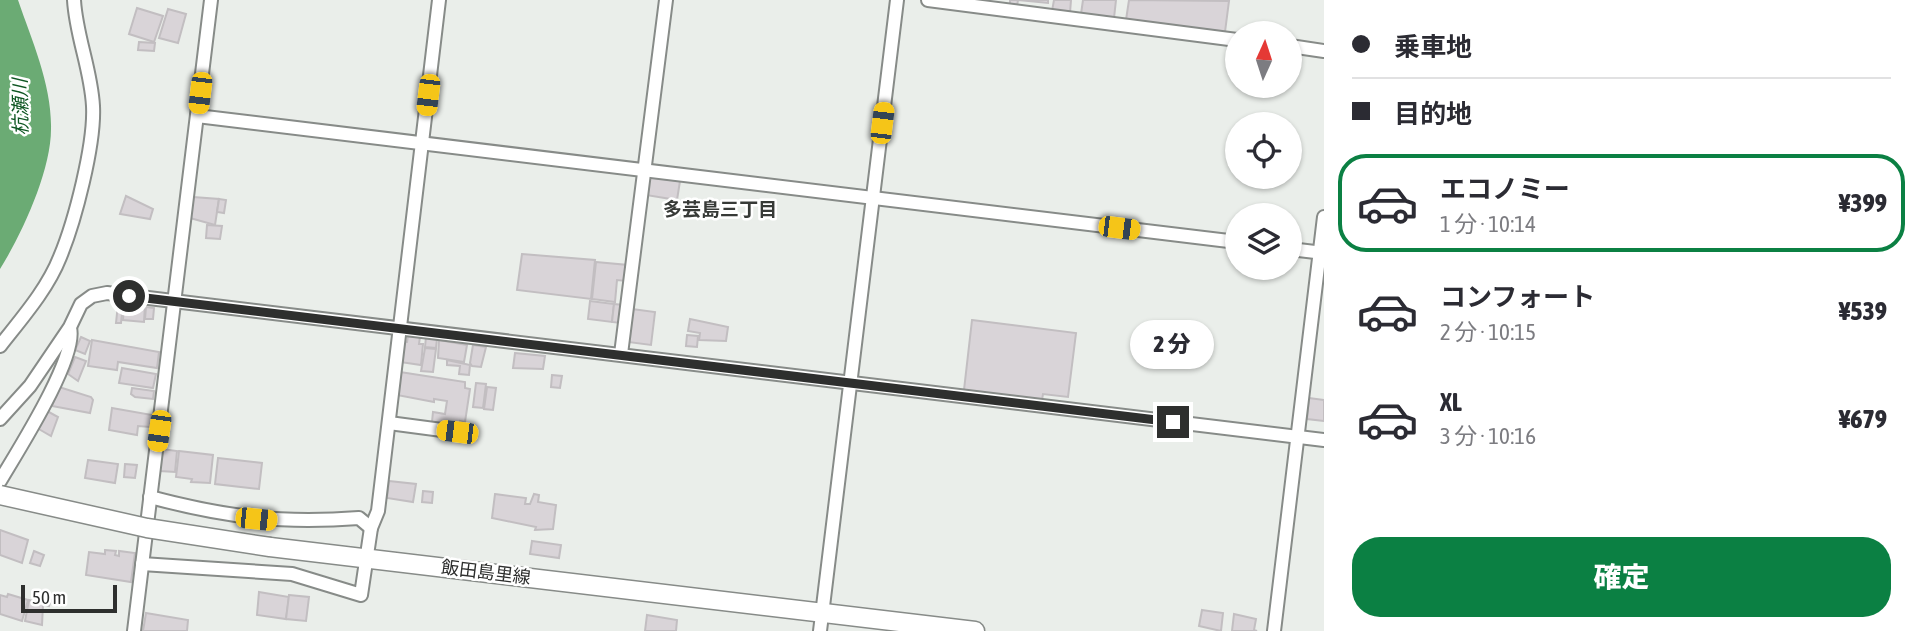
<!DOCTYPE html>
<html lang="ja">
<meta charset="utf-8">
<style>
:root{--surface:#fff;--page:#f2f2f3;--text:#2b2b33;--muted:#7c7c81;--line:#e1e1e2;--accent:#0b8043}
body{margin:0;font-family:"Asap Condensed","Noto Sans JP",sans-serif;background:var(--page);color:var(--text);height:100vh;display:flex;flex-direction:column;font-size:26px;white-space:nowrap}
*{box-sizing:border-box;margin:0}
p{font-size:23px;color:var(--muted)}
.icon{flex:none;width:38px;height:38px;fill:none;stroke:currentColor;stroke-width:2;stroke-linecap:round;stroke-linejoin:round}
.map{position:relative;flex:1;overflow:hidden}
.side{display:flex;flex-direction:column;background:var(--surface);width:595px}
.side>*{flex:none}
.banner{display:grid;align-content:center;height:154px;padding:0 28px;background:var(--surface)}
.needle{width:46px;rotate:3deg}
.buttons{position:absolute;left:1225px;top:21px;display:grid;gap:14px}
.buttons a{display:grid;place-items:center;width:77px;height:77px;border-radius:50%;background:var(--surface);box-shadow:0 2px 5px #0004;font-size:35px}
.scale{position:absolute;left:21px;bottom:18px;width:96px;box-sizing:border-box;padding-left:7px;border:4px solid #2e2f2e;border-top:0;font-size:19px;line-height:24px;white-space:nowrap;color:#2e2f2e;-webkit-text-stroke:5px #fff;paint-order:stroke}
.end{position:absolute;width:32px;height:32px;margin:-16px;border:9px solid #2e2f2e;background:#fff;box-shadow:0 0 0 4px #fff}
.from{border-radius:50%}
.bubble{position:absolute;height:49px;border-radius:24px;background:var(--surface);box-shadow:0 2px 5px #0004;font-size:23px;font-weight:800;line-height:49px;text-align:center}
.car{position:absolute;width:21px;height:42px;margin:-21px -10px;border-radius:9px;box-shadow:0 0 5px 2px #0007;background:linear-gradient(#f5c518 24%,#345 0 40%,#f5c518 0 76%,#345 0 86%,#f5c518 0)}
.banner b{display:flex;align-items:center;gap:24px;height:66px;font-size:26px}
.banner b+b{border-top:2px solid var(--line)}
.banner i{width:18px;height:18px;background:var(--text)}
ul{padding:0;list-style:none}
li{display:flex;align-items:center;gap:21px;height:98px;margin:0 14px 10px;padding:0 14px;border:4px solid transparent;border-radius:28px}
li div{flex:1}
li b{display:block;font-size:26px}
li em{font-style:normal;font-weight:800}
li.selected{border-color:var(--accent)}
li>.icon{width:63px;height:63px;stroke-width:1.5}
.primary-button{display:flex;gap:14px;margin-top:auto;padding:14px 28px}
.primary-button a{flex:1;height:80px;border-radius:28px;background:var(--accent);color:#fff;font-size:28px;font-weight:800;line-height:80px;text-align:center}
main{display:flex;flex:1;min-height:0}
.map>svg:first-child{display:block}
</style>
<main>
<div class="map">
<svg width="1324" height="631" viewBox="0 0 1324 631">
<rect width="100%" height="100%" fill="#eaeeea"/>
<path fill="#6bab74" d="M0,0H18C32,41 52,85 51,129C51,171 22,234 0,269Z"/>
<g fill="#d9d4d8" stroke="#c2bec1" stroke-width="2">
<polygon points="1010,0 1048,0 1048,3 1018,0 1017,6 1010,5"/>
<polygon points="1054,0 1071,0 1070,13 1052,11"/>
<polygon points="1083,0 1116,0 1114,18 1081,14"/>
<polygon points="1129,0 1229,1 1225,32 1126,20"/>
<polygon points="137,8 163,16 154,42 129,34"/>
<polygon points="168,9 186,14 178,43 159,38"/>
<polygon points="139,42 155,43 154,51 138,50"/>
<polygon points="648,177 680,181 677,200 646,195"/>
<polygon points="126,196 153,209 150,219 120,214"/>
<polygon points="193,197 219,199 215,225 190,218"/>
<polygon points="219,199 226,200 224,213 217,212"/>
<polygon points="207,225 222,226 220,239 206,238"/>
<polygon points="522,254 595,260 591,299 517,290"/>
<polygon points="596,262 628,265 626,281 617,280 615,302 592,299"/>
<polygon points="590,301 614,304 612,322 588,319"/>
<polygon points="124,303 145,305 144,322 123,320"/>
<polygon points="118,304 123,304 121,323 116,323"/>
<polygon points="614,304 623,305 620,323 612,322"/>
<polygon points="146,307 154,308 153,319 145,319"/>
<polygon points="632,309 655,312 651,345 628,342"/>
<polygon points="690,319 728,327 726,341 699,340 700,333 688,331"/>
<polygon points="972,320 1076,333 1068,397 1043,394 1042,400 964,390"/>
<polygon points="687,335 698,336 697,347 686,346"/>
<polygon points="408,336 420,337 419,344 423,344 421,365 400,362 403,342 407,342"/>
<polygon points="81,337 90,341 85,354 75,350"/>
<polygon points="426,337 437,339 436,348 425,347"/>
<polygon points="92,340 159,352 157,368 118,362 117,370 88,366"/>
<polygon points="439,340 467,345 464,362 438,358"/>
<polygon points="473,345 486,347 481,367 472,366 470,363"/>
<polygon points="425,348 436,349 433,372 421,371"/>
<polygon points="515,353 545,356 543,369 513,368"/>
<polygon points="75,357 86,361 78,381 68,374"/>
<polygon points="447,360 470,365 469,375 459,374 460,366 447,365"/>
<polygon points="122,368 156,374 153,388 119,383"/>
<polygon points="400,372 465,382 465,388 470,389 465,422 460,421 459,426 432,422 433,412 445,414 447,401 434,399 434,402 397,395"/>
<polygon points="552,375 562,376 560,388 551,387"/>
<polygon points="476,383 486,384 483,408 473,407"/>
<polygon points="59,387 91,397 93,400 90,413 52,406"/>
<polygon points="487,387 496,388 493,410 484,409"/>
<polygon points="132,388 154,391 153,399 135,397 131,394"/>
<polygon points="1309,398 1324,400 1324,421 1307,419"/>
<polygon points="112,408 152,415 150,427 138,426 137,435 109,430"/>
<polygon points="47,411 58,417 51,436 37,428"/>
<polygon points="162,449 177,451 175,472 160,471"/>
<polygon points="179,451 213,455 210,483 191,482 192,479 176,477"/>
<polygon points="218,458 262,463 259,489 215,484"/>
<polygon points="88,460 118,464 115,483 85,478"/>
<polygon points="125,464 137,465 135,478 124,477"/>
<polygon points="389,481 416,484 413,502 387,498"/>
<polygon points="423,491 433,492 432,503 422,502"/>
<polygon points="495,494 526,498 525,504 530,504 534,494 539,495 538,502 556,505 553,529 535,530 536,527 492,518"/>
<polygon points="0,530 28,540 22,563 0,555"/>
<polygon points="532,541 561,545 559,558 530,554"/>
<polygon points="105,550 116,551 115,555 119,556 119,551 135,553 131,582 86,575 89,552 105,554"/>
<polygon points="34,551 44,555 40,566 30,563"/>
<polygon points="259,592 289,597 286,619 257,615"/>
<polygon points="8,594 28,600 22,621 0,614 0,595 7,597"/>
<polygon points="289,595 309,597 306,621 286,619"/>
<polygon points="34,596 51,600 49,606 43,605 42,625 25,621 29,600 33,601"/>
<polygon points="1202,610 1223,613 1221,631 1199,626"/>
<polygon points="146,613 188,620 187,631 143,631"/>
<polygon points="1234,614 1256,619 1254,630 1257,631 1232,631"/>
<polygon points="647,615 677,620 676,631 645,631"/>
</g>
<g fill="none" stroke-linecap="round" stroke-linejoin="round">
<g stroke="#878b88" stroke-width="16">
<g id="minor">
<polyline points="928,0 1237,40"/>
<polyline points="1290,46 1324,51"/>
<polyline points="197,116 1237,242"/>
<polyline points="1290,249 1324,253"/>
<path d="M0,346C21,319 47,290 60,257C75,221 95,144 93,106C91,69 76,36 74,0"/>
<polyline points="621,354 666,0"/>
<polyline points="0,419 30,386 70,327 81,304 92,296 107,293 1324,440"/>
<polyline points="389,423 457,432"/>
<path d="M0,481C17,452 78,357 70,328"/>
<path d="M150,497C225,517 281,524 359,518L371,528"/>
<polyline points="142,564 292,574 361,595 371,528 378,511 439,0"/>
<polyline points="134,631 211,0"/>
<polyline points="820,631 897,0"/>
<polyline points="1274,631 1324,217"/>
</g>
</g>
<g stroke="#878b88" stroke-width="21">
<polyline id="secondary" points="270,547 975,631"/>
</g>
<use href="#minor" stroke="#fff" stroke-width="12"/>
<use href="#secondary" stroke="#fff" stroke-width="18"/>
<g stroke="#878b88" stroke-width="21" stroke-linecap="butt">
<polyline id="secondary-bridge" points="0,495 147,528 270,547"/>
</g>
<use href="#secondary-bridge" stroke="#fff" stroke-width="18"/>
</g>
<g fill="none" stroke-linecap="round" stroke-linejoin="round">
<polyline stroke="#2e2f2e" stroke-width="9" points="129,296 1173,422"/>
</g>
<g text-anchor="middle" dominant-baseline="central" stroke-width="5" stroke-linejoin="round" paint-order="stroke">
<g font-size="18" fill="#2e2f2e" stroke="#fff">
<text transform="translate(486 572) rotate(7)">飯田島里線</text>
</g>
<g font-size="19" font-style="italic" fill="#0e5622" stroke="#fff">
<text transform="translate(20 107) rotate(-91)">杭瀬川</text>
</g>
<g font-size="19" font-weight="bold" fill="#373a37" stroke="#fff">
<text x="720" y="209">多芸島三丁目</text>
</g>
</g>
</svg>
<div class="buttons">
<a><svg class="needle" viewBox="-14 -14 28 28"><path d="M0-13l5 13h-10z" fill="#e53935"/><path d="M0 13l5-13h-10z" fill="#7c7c81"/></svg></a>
<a><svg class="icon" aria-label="locate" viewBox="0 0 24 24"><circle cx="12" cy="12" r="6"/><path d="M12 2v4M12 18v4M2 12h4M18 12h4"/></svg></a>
<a><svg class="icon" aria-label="layers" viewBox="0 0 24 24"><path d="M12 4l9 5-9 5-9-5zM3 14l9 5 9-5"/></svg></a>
</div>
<div class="scale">50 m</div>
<i class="end from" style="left:129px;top:296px"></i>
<i class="end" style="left:1173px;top:422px"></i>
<div class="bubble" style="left:1130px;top:320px;width:84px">2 分</div>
<i class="car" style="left:200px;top:93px;rotate:187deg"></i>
<i class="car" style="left:428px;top:95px;rotate:187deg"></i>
<i class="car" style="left:882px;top:123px;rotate:7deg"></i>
<i class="car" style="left:1119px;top:228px;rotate:97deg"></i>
<i class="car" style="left:159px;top:431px;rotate:188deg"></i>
<i class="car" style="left:457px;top:432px;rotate:277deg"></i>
<i class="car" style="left:256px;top:519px;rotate:96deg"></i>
</div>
<section class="side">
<div class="banner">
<b><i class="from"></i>乗車地</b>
<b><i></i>目的地</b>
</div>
<ul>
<li class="selected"><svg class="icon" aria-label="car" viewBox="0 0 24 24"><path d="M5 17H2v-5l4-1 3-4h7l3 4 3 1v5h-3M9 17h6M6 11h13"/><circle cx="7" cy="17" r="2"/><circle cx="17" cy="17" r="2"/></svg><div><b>エコノミー</b><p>1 分 · 10:14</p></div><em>¥399</em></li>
<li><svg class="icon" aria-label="car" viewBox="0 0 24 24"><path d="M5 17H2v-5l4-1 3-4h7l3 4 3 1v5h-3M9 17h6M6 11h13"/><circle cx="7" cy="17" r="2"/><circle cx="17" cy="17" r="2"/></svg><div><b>コンフォート</b><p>2 分 · 10:15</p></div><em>¥539</em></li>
<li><svg class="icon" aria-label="car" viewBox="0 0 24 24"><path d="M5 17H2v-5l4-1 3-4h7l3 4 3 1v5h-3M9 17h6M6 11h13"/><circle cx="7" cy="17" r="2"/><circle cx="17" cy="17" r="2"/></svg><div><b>XL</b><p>3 分 · 10:16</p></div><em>¥679</em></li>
</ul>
<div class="primary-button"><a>確定</a></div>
</section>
</main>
